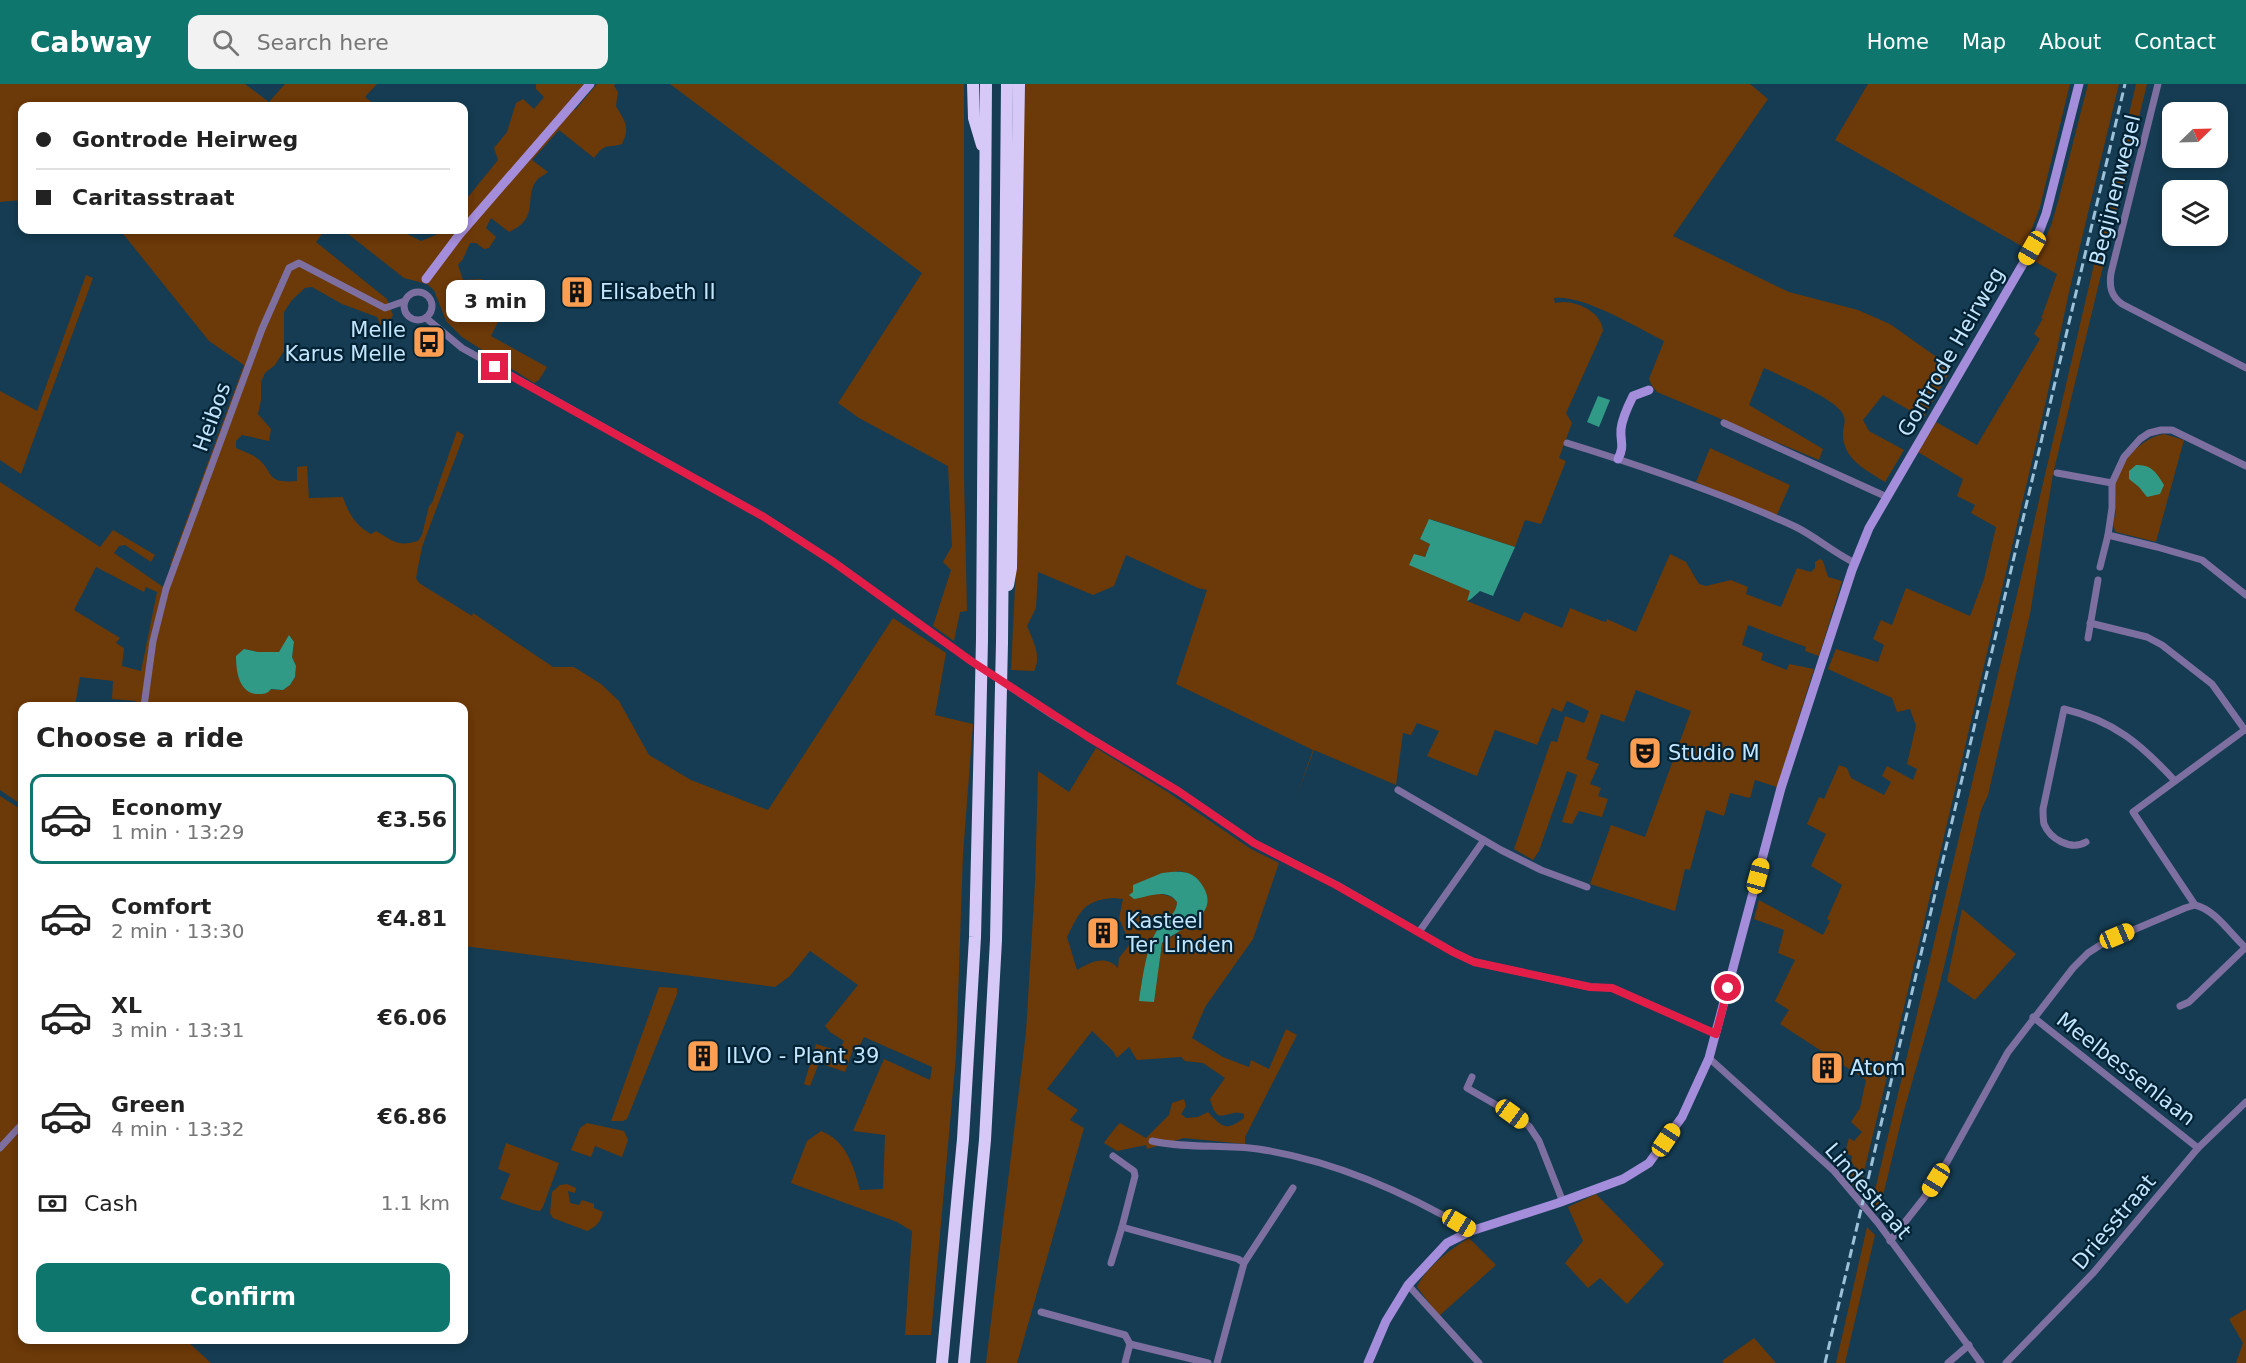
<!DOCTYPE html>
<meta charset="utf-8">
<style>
:root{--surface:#fff;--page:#f2f2f2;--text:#222;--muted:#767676;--line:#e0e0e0;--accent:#0f766e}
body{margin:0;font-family:"DejaVu Sans",sans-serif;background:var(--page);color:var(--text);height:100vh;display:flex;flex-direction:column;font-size:22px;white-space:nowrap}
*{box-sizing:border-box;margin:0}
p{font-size:20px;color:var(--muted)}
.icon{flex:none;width:33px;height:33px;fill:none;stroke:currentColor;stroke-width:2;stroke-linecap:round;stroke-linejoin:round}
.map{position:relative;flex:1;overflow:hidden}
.side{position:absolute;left:18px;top:618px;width:450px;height:642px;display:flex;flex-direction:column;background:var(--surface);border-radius:12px;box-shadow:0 3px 9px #0003}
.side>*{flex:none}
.banner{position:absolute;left:18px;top:18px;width:450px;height:132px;border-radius:12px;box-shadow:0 3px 9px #0003;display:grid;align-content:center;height:132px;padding:0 18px;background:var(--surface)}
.needle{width:39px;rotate:67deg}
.controls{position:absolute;left:2162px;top:18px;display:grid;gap:12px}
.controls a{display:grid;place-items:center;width:66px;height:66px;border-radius:12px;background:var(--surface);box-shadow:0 3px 9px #0003;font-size:30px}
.end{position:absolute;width:27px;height:27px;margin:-14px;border:8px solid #e11d48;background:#fff;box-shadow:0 0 0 3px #fff}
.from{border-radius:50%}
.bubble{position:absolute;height:42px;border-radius:12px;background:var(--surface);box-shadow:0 3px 9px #0003;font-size:20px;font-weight:800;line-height:42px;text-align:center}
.car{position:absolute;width:18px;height:36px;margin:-18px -9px;border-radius:8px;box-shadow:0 0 4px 2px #0007;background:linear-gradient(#f5c518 24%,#345 0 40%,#f5c518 0 76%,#345 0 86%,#f5c518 0)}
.banner b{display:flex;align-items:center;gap:21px;height:57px;font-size:22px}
.banner b+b{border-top:2px solid var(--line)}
.banner i{width:15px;height:15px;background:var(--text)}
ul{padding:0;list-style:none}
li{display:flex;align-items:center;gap:18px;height:90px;margin:0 12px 9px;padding:0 6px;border:3px solid transparent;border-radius:12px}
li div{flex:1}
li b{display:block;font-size:22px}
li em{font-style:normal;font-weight:800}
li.selected{border-color:var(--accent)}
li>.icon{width:54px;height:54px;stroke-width:1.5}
h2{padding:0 18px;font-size:27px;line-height:72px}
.pay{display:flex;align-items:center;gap:15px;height:66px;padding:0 18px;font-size:22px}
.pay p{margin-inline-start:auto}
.action{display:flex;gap:12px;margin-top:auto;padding:12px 18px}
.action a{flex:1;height:69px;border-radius:12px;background:var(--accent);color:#fff;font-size:24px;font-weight:800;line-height:69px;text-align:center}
header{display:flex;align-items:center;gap:36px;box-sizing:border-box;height:84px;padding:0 30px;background:var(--accent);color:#fff}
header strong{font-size:28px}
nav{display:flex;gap:33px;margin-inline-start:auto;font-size:21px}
.search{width:420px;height:54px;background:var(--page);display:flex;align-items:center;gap:15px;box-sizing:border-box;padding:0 21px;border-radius:12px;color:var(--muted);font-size:22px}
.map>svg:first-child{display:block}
</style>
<header>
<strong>Cabway</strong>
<div class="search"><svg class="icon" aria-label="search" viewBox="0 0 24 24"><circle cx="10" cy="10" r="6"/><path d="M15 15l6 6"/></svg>Search here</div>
<nav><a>Home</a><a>Map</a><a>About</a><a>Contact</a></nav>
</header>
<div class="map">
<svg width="2246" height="1279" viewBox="0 0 2246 1279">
<rect width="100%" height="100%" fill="#153c52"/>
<g fill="#6c3908" fill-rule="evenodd">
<polygon points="0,0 245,0 269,18 285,0 377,0 365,13 377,22 22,22 22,116 0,118"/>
<path d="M536,0H584L568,19L575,26L597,0H615L614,2L618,8L616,22C624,37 631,42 622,60C607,65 607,57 594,74L559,46L532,76L548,88C545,91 539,93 537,96C523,113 541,134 509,148L491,134L486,144L496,153L489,164L484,165L476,159H470L463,175L458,181L463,196L482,195L493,214L507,220L491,252L547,283L539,296L534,299L462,253L446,237L434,206L427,200L404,194L343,146H399L421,157L436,151L440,146H464V118L498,76L494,64L507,48L516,19L523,15L534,25L544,13L536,5Z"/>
<polygon points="670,0 964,0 964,391 967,527 960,528 954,557 933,542 951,486 943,478 952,462 948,382 859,334 838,319 922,189"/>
<path d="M1023,0H1750L1768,15L1673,152L1789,208L1858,226L1890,240L1952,284L1923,334L1883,311L1863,336L1869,347L1904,366L1885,398C1865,385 1842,375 1843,348C1844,340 1847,335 1841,327C1829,312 1783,293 1764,284L1749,321L1823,365L1819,376L1657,308L1652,302L1649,295L1664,257C1636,243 1584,211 1554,214L1555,219C1573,214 1602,227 1603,247L1566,329L1572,339L1559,374L1566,377L1541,440L1525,436L1515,463L1430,435L1420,455L1430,460L1424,474L1410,481L1471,507L1467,517L1519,538L1524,528L1562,544L1570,524L1602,537L1606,538L1607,535L1636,548L1670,470L1686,478L1699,500L1706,502L1731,496L1748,503L1746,510L1781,523L1797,484L1811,488L1815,484V478L1820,475L1823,477L1828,493L1842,497L1819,572L1805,567L1806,563L1748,541L1742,561L1763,569L1761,576L1787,586L1789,580L1814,585L1777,703L1755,696L1750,714L1730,709L1724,732L1706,726L1690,786L1685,785L1675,827L1590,800L1611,741L1645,753L1691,627L1636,606L1624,638L1601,630L1586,675L1599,680L1590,700L1601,704L1598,712L1608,715L1602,733L1579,727L1572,740L1562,738L1577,691L1567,687L1539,767L1533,776L1514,765L1551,657L1557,658L1565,632L1584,639L1589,627L1567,617L1562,628L1552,624L1537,661L1495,646L1477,692L1427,672L1439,647L1417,639L1411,651L1403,649L1396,701L1314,666L1296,713L1313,666L1176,600L1207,506L1198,504L1126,471L1114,502L1093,511L1038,488L1036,524L1027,542C1033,557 1042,572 1034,587L1011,586L1016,481Z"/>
<polygon points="1868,0 2070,0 2040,123 2025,164 1835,56"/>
<polygon points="2088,0 2119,0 2069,208 2046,317 1905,919 1859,1108 1847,1095 1856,1084 1851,1078 1852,1072 1845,1069 1849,1054 1854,1057 1862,1048 1851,1038 1860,1024 1866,996 1780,940 1789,926 1775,917 1795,876 1778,869 1784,846 1754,835 1759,816 1823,851 1830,837 1827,835 1842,801 1811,782 1826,750 1807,740 1819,713 1824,715 1839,681 1847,684 1851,694 1884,711 1891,698 1882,692 1887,682 1913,696 1917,685 1907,680 1916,642 1910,625 1897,628 1892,614 1828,585 1836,565 1878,578 1884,561 1873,555 1881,536 1892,541 1906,504 1970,532 1984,495 1996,443 1971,429 1975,421 1957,412 1963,395 1918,368 1936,338 1977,361 2040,255 2034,250 2042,236 2043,234 2041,235 2057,190 2034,177 2051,142 2059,114"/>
<polygon points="2136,0 2147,0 2053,390 2030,530 1988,711 1981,726 1939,904 1903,1030 1879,1128 1872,1119 2024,481"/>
<path d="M120,146H325L316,158L387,215L393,231L388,242L382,245L377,233L342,220L312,203L305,204L292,216L284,228V267L275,281L265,289L261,298V316L258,330L271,345L269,357L242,351L236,357V364C242,367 249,369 254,372C276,386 262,400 297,397V383L307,382L309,414L343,413C348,429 356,442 371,450L376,447C393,457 398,463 418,457L422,451L429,422L432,419L457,347L464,351L422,463L416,494L419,499L472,532L473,529L553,583H574L601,600L619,617L649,671L691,696L768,726L893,534L946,569L935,631L973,640L963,770L956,972L931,1251H905L912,1147L897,1138L791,1099L807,1057L821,1047C846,1056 854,1083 860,1106L883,1105L885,1051L853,1047L884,975L930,996L932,983L864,953L858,965L854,963L845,988L819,979L810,1002L804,1000L816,960L839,967L844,957L830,948L825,942L858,901L810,867L790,892L775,903L464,862V622H136V617L112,615L113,597L80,593L75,622H22V721L0,706V398L100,463L113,446L155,471L151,478L125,461L119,462L114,469L166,505L174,483L170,481L244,281L209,257ZM96,483L144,508L146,503L157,508L141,587L122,582L124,564L116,559L120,554L74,526ZM289,552L294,558L292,573L296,582L295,593L290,601L283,606L245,604C234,590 237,580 244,565L258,568L279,569Z"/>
<polygon points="86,191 93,194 21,390 0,376 0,307 37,327"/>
<path d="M2164,350L2184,356L2156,458L2116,448C2111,441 2115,434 2116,426C2116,418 2115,410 2115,402C2117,379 2141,354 2164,350Z"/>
<polygon points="1710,364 1790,401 1776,433 1696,398"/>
<path d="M1096,664L1166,707L1251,765L1279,779L1253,855L1205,923L1192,954L1223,973L1249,983L1251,976L1269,985L1286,945L1297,951L1245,1053V1060L1184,1054L1147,1065L1146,1061L1117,1067L1104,1059C1106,1056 1117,1041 1120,1039L1146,1054L1169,1031L1172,1019L1184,1015L1186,1022L1181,1030L1186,1034L1198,1033L1208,1028C1222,1043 1226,1048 1244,1034V1030C1226,1024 1218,1045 1210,1015L1225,994L1203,979L1185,977L1181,973L1137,976L1129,963L1117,974L1113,967L1092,947L1047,1005L1078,1026L1070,1036L1084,1044L1017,1279H986L1026,948L1035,799L1038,687L1069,708ZM1178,787C1197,789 1204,800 1207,818L1177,849L1162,859L1153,918L1141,902C1145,885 1147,865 1155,850C1162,838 1177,832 1177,818C1170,807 1146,810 1133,808ZM1114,814L1123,815L1119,834L1130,860L1119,874L1118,884C1106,871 1092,877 1077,886L1067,853C1080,828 1083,816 1114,814Z"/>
<polygon points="0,712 22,726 22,1256 186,1256 211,1279 0,1279"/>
<polygon points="1962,825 2016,870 1975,916 1947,897"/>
<polygon points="659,903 677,904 677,910 627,1035 623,1037 611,1037"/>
<polygon points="587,1039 624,1047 628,1056 622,1073 595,1062 591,1073 571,1066 580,1044"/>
<polygon points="506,1059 559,1079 543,1123 540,1127 533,1126 500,1115 510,1090 498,1085"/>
<path d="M567,1100L576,1104L575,1109L568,1107L570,1119L579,1121L582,1116L594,1120V1124L603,1128C600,1139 597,1142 587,1147L553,1134L550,1129L552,1108L560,1101Z"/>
<polygon points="1596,1110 1664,1180 1627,1220 1600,1194 1588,1204 1565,1179 1583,1157 1568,1123"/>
<polygon points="1867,1143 1875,1151 1845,1279 1836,1279"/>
<path d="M1469,1154L1496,1181L1439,1232L1417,1203C1426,1183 1451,1165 1469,1154Z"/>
<polygon points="2246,1225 2246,1279 2236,1279 2243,1259 2229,1235"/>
<polygon points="1754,1254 1776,1279 1724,1279 1722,1277"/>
</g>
<g fill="#319a86">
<polygon points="1598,312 1610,316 1599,343 1587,338"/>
<path d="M2136,381C2151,380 2157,389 2164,401L2160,410L2147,413L2139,403L2129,395V387Z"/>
<polygon points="1429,435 1515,463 1493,512 1480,507 1471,515 1467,517 1470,507 1409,481 1414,470 1425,473 1430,460 1420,455"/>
<path d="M289,551L294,558L292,573L296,582L295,593L290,601L283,606L271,605C267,610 264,610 258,610C239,610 236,587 236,572L244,565L258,568H279Z"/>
<path d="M1171,788C1182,787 1193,788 1200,798C1225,831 1182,842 1162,859L1154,918L1139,917C1142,897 1146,865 1156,848C1162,838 1177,831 1177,818C1167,803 1148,813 1134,815L1129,811L1133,808V801L1162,789Z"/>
</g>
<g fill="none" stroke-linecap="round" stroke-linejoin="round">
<g stroke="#7d6fa0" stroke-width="7">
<path d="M2158,0L2111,189C2109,203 2111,212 2122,220L2246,284"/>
<circle cx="418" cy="222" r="14"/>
<polyline points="426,234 462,264 764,433 832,477 971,577 1054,632 1178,707 1254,759 1337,801 1453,868 1474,878 1590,903 1612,904 1716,950"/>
<polyline points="1724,339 1887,413"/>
<path d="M1567,359C1645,383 1722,409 1796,443C1816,453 1834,469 1855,479"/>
<polyline points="2246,382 2172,346 2161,346 2149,349 2140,355 2124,373 2112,399 2112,424 2108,451 2157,463 2202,476 2246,511"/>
<polyline points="2057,389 2112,399"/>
<polyline points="2100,483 2108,451"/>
<polyline points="2090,539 2147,553 2162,561 2212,600 2245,646"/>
<polyline points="2088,554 2098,496"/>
<polyline points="144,622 153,557 166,505 262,245 289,184 299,179 385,224 405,217"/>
<path d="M2246,645L2133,728L2195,821C2216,826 2231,851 2246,864"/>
<polyline points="1398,706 1501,766 1541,786 1587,803"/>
<path d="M2086,758C2071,767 2050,755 2044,740C2043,735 2043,730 2043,725L2064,625C2114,637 2141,660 2175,697"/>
<polyline points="1419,848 1484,756"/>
<polyline points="2180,922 2189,918 2245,864"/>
<polyline points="2033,933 2198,1064"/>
<polyline points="1709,974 1834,1087 1878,1139 1981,1279"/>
<polyline points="1472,993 1467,1004 1512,1030 1529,1042 1539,1057 1563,1118"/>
<path d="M1152,1057C1187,1065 1223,1060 1258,1065C1333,1076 1405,1108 1471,1147"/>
<polyline points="0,1064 22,1040"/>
<polyline points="1113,1072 1134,1087 1135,1092 1122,1143 1238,1175 1244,1179"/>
<polyline points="1890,1157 1924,1114 1947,1078 2008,968 2073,884 2088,869 2105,858 2185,824 2195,821"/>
<polyline points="1111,1179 1122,1143"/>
<polyline points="1408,1201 1479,1279"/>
<polyline points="1041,1228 1125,1251 1130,1260 1125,1279"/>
<polyline points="1130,1260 1208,1279"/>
<polyline points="1217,1279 1244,1179 1293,1104"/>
<polyline points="1948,1279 1969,1261"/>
<polyline points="2006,1279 2094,1188 2198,1064 2246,1018"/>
</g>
<g stroke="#a48dda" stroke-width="9">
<polyline points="426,195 459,151 590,0"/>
<path d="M1618,375C1625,361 1620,359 1621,345C1622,335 1628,322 1633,312L1649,306"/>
<polyline points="1368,1279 1386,1237 1408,1201 1447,1159 1471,1147 1558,1119 1623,1095 1649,1079 1682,1033 1709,974 1781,704 1852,486 1869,444 2034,161 2046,130 2079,0"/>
</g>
<g stroke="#d6c9f8" stroke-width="12">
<polyline points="973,0 974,34 982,61"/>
<polyline points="1008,501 1011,484 1019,0"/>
<polyline points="982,555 986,0"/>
<polyline points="1002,558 1007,0"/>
<polyline points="942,1279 963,1055 975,853 980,649"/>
<polyline points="964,1279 985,1056 996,856 1000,647"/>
</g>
<polyline stroke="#9dc1d8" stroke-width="3" stroke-dasharray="9 4.5" stroke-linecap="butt" points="1825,1279 2125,0"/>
<g stroke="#d6c9f8" stroke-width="12">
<polyline points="1000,647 1002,558"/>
<polyline points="980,649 982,555"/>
</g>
</g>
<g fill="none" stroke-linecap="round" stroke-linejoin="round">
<polyline stroke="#e11d48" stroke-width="8" points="495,283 764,433 832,477 971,577 1088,653 1178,707 1254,759 1336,801 1453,868 1474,878 1590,903 1612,904 1716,950 1728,904"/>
</g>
<defs>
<g id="building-square" transform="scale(1.725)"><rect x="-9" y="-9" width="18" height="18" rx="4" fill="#fb9e52" stroke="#032233"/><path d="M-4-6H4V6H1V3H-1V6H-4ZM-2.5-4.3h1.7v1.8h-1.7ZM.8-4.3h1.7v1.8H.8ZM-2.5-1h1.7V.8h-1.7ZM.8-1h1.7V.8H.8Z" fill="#111"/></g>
<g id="bus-square" transform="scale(1.725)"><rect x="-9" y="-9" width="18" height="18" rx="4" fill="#fb9e52" stroke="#032233"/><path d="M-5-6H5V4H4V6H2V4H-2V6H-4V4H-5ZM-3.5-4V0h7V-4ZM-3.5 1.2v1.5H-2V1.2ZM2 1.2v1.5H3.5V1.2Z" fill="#111"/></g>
<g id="theatre-square" transform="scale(1.725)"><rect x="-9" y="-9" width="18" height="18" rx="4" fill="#fb9e52" stroke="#032233"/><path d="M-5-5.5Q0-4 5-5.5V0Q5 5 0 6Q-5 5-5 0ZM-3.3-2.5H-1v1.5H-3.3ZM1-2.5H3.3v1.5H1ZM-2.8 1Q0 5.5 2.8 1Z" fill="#111"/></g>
</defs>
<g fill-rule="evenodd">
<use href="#building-square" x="577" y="208"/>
<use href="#bus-square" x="429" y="258"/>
<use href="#theatre-square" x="1645" y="669"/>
<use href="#building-square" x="1103" y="849"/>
<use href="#building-square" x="703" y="972"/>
<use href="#building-square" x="1827" y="984"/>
</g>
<g text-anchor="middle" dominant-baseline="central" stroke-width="4.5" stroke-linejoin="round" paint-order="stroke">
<g font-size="21" fill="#c3e6fe" stroke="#032233">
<text transform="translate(2115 106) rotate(-76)">Begijnenwegel</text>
<text transform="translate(1951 268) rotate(-60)">Gontrode Heirweg</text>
<text transform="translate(212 333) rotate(-70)">Heibos</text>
<text transform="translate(2126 985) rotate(38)">Meelbessenlaan</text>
<text transform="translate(1868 1107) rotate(49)">Lindestraat</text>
<text transform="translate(2114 1138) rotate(-50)">Driesstraat</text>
</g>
<g font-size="21" fill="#c3e6fe" stroke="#032233" text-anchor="start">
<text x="600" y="208">Elisabeth II</text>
<text x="406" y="246" text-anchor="end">Melle<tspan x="406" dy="24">Karus Melle</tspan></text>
<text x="1668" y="669">Studio M</text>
<text x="1126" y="837">Kasteel<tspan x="1126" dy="24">Ter Linden</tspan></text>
<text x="726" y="972">ILVO - Plant 39</text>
<text x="1850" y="984">Atom</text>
</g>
</g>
</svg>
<div class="controls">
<a><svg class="needle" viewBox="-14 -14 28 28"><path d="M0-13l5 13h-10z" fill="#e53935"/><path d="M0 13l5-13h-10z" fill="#767676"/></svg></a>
<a><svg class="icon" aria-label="layers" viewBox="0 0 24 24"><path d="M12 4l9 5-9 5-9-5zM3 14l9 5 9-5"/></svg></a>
</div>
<i class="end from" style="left:1728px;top:904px"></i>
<i class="end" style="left:495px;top:283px"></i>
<div class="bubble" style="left:446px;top:196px;width:99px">3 min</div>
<i class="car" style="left:2032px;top:164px;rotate:210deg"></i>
<i class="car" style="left:1758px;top:792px;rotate:15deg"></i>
<i class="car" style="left:2117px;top:852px;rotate:67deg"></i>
<i class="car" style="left:1512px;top:1030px;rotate:126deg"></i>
<i class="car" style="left:1666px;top:1056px;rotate:34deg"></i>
<i class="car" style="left:1936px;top:1096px;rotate:212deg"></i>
<i class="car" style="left:1459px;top:1139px;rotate:121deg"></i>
<div class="banner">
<b><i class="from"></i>Gontrode Heirweg</b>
<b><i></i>Caritasstraat</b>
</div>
<section class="side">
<h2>Choose a ride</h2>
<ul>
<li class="selected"><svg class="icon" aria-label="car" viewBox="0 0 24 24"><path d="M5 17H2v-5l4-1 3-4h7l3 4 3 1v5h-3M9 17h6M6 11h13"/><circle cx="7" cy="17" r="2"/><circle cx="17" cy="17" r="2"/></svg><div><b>Economy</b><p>1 min · 13:29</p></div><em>€3.56</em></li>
<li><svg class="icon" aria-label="car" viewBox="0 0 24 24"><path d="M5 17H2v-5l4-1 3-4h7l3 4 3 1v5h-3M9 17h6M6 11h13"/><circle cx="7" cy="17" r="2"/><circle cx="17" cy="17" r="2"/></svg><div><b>Comfort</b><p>2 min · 13:30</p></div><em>€4.81</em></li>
<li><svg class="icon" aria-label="car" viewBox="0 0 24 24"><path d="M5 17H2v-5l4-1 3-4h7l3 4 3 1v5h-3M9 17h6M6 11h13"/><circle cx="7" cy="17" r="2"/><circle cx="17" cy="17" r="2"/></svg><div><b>XL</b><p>3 min · 13:31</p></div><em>€6.06</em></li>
<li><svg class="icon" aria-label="car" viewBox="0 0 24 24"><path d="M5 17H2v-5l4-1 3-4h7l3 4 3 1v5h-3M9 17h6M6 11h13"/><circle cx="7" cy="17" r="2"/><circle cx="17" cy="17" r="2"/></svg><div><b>Green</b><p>4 min · 13:32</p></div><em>€6.86</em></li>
</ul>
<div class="pay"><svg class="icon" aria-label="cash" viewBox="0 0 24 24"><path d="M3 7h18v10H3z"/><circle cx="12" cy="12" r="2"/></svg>Cash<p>1.1 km</p></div>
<div class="action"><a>Confirm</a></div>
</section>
</div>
